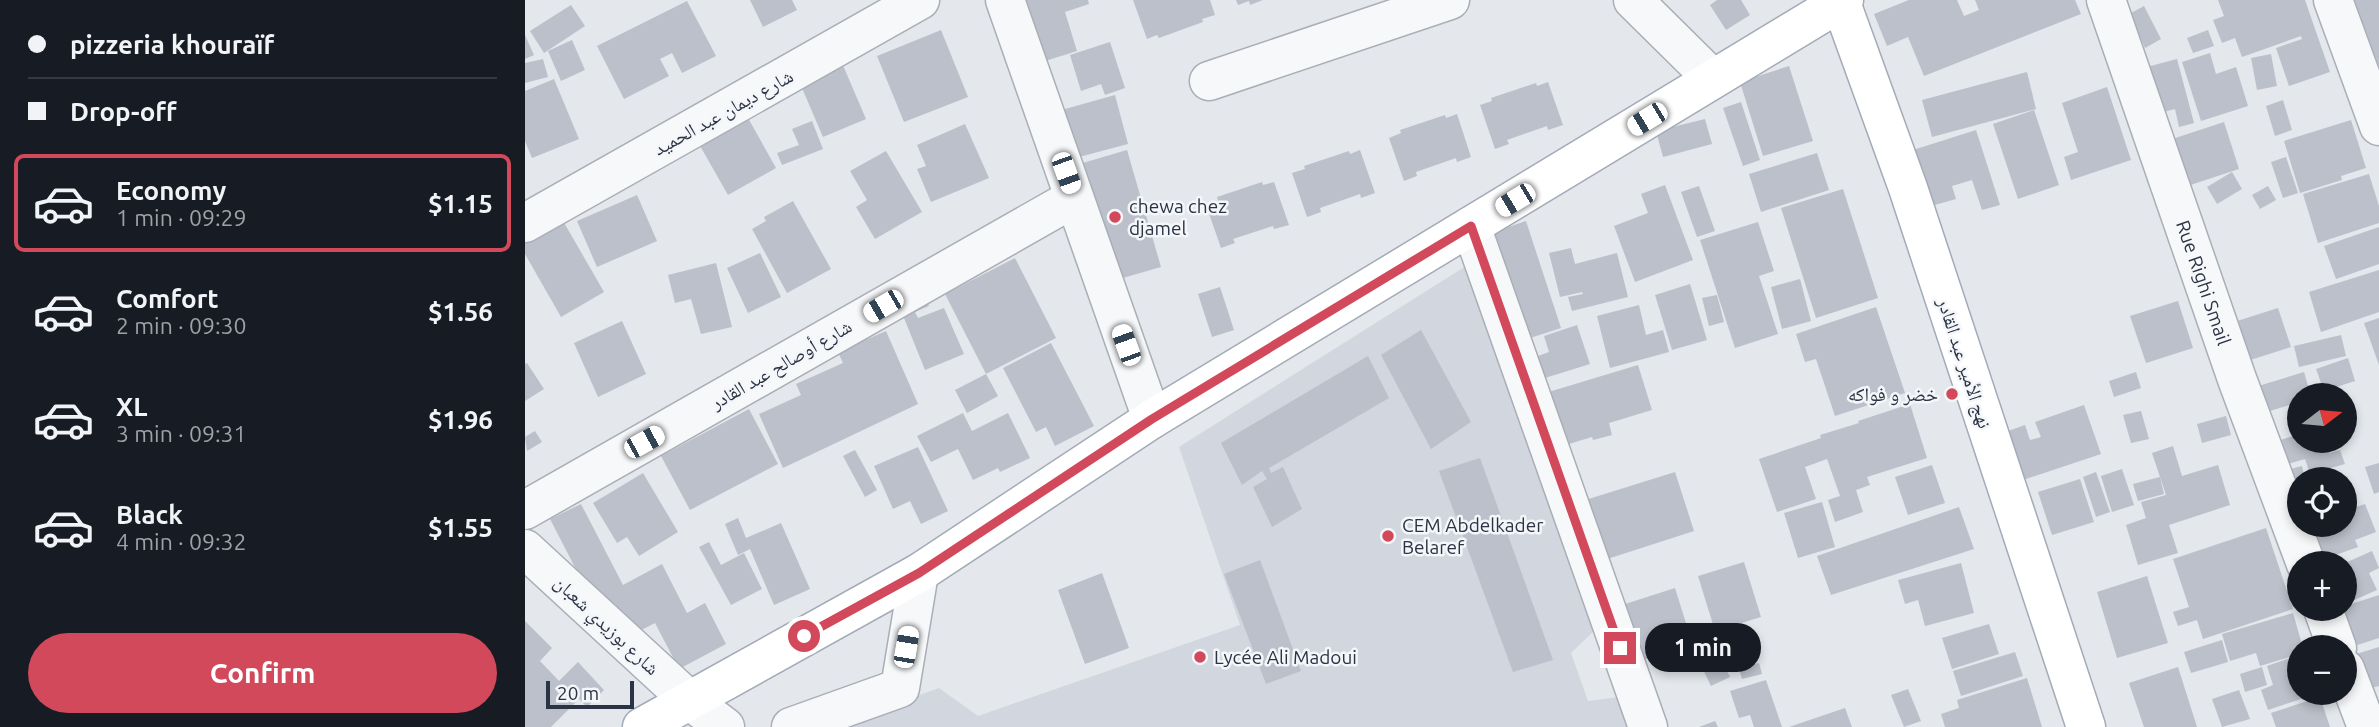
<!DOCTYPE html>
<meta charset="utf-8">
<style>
:root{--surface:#171b24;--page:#20242c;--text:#f1f3f6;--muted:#9ea1a6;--line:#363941;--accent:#d1495b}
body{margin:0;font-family:Ubuntu,"Noto Naskh Arabic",sans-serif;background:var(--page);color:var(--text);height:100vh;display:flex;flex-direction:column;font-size:26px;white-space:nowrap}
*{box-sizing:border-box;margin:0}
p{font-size:23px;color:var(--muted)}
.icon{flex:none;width:38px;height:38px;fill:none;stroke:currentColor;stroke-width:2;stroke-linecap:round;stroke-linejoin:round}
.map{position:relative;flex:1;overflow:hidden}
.panel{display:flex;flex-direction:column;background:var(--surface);width:525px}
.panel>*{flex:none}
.banner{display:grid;align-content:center;height:154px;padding:0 28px;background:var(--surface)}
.needle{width:46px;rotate:74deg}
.controls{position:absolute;left:1762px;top:383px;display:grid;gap:14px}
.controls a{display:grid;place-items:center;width:70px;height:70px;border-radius:50%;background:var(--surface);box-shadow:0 4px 10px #0003;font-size:35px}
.scale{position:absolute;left:21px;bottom:18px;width:88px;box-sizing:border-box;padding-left:7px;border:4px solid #2b3445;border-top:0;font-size:19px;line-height:24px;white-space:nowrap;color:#2b3445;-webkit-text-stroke:5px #f4f6f9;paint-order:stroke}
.end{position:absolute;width:32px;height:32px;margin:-16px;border:9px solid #d1495b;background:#fff;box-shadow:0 0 0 4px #fff}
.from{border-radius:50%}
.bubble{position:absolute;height:49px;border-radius:24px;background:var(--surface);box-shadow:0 4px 10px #0003;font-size:23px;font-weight:700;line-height:49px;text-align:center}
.car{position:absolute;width:21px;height:42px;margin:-21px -10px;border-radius:9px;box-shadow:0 0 5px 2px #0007;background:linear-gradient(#fff 24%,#345 0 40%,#fff 0 76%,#345 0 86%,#fff 0)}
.banner b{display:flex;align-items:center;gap:24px;height:66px;font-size:26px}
.banner b+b{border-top:2px solid var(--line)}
.banner i{width:18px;height:18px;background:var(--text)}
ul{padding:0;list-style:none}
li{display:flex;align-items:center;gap:21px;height:98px;margin:0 14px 10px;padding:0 14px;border:4px solid transparent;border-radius:10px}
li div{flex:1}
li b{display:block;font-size:26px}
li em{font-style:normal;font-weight:700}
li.selected{border-color:var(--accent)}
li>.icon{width:63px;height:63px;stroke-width:1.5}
.cta{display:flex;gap:14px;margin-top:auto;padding:14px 28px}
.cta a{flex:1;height:80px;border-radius:42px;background:var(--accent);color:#fff;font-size:28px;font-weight:700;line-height:80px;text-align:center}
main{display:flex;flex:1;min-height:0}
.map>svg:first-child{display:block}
</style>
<main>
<section class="panel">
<div class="banner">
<b><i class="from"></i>pizzeria khouraïf</b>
<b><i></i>Drop-off</b>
</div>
<ul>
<li class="selected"><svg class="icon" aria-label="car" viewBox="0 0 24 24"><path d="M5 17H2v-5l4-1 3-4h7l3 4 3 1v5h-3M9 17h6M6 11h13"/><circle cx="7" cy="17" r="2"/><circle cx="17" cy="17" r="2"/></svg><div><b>Economy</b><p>1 min · 09:29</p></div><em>$1.15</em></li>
<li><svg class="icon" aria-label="car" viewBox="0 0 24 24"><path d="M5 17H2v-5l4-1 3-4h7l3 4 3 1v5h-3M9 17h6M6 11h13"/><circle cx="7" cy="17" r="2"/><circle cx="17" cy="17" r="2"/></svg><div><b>Comfort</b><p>2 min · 09:30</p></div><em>$1.56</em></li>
<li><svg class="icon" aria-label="car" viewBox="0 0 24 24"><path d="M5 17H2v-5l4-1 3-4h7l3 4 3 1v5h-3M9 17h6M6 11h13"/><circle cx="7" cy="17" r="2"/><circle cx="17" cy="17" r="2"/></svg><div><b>XL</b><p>3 min · 09:31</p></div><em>$1.96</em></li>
<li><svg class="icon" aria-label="car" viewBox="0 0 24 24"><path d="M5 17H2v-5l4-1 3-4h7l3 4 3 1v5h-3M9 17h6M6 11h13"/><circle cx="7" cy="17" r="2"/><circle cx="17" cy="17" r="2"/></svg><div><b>Black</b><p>4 min · 09:32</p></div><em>$1.55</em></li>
</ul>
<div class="cta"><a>Confirm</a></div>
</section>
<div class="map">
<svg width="1854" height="727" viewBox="0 0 1854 727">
<rect width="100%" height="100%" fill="#e4e7ec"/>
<polygon fill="#d2d6de" points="941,266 1075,625 1046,653 1063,701 1101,696 1112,727 304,727 414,688 453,716 715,625 654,447"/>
<g fill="#bbc0ca">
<polygon points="225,0 267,0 272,10 238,27"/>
<polygon points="475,0 563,0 564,4 540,12 552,51 504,66"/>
<polygon points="608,0 685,0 690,15 677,19 678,22 634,38 632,35 622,39"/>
<polygon points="711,0 738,0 725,5 724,1 713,5"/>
<polygon points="1192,0 1216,0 1225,15 1201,30 1185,5"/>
<polygon points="1384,0 1432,0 1439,16 1454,10 1450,0 1550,0 1556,14 1399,76 1383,37 1362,46 1349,14"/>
<polygon points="1693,0 1780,0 1805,72 1764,86 1751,48 1777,39 1776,36 1717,57 1710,38 1697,43 1688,20 1699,16"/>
<polygon points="1829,0 1854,0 1854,67"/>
<polygon points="162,1 191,56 157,73 147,53 135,59 144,76 99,99 72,46"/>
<polygon points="46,5 60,26 19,53 5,31"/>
<polygon points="1619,6 1636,39 1620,48 1616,39 1607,43 1595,19"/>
<polygon points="416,30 443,97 379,122 352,56"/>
<polygon points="1683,30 1689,46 1668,53 1662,38"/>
<polygon points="0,35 9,55 0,59"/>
<polygon points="47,40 60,70 36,81 23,51"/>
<polygon points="585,42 600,88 580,95 576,84 556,91 545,55"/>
<polygon points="1685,53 1691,74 1711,67 1723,106 1676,121 1657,62"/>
<polygon points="1746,54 1752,86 1732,90 1726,58"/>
<polygon points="18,59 23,77 0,83 0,63"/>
<polygon points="1652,59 1669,123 1654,127 1650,109 1631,114 1618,68"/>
<polygon points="317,63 341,119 298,137 274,81"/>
<polygon points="1264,66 1288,141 1238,156 1215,82"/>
<polygon points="1502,72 1511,109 1407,137 1397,100"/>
<polygon points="29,79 54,139 7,158 0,141 0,91"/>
<polygon points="1023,82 1038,125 1023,130 1022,126 982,140 984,144 970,149 955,105 967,101 966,98 1011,83 1012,86"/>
<polygon points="1582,87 1606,160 1546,180 1539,157 1553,152 1537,103"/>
<polygon points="590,95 603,144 539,161 526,113"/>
<polygon points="1758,100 1767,130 1750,136 1741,106"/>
<polygon points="1216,102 1235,160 1218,166 1198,108"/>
<polygon points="218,109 251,168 203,195 170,137"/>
<polygon points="1509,110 1534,185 1493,199 1468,124"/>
<polygon points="932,114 946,157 932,162 931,158 891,172 892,176 879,181 864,138 876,133 875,130 920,115 921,118"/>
<polygon points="1180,119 1187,144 1138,157 1131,131"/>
<polygon points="1826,120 1841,168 1816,176 1817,180 1775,193 1759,141"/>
<polygon points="287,121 298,149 257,165 252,153 274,145 267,129"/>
<polygon points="1699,122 1714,169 1650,190 1635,143"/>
<polygon points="440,124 464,178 406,202 392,169 401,166 392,145"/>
<polygon points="1451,130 1475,205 1457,210 1447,180 1427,186 1431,199 1406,206 1388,150"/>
<polygon points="602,150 636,267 577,284 544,167"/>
<polygon points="835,150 850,193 836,198 835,194 795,208 796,212 782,217 767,173 780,169 779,166 824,151 825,154"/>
<polygon points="361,151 397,212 350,239 331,207 342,200 325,171"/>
<polygon points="1292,153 1304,190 1236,212 1224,174"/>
<polygon points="1761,157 1773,193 1758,198 1746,162"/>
<polygon points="1707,172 1717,189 1692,204 1682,187"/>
<polygon points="1844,174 1854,206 1854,223 1793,243 1778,194"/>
<polygon points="737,182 738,185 749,182 764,225 749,229 748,226 708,239 710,243 696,248 681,205 693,201 692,197"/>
<polygon points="1140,185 1168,260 1110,282 1089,226 1123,213 1116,194"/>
<polygon points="1174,186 1190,231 1172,237 1156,192"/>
<polygon points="1743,186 1751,200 1735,209 1727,195"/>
<polygon points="1318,189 1353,298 1291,318 1256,208"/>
<polygon points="112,195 132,241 72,267 52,221"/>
<polygon points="268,201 306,269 262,293 227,229 241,221 239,217"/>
<polygon points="30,207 79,292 36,317 0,254 0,224"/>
<polygon points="1001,221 1036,328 996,341 960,235"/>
<polygon points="1233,222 1249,271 1234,276 1253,334 1210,348 1175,240"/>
<polygon points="1854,227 1854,264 1811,279 1799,246"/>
<polygon points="1046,248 1050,264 1092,253 1103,297 1047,311 1043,297 1058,294 1057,292 1035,297 1024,253"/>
<polygon points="235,253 256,297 223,313 202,268"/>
<polygon points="490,258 531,338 461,374 420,294"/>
<polygon points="191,263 207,327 176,334 166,299 150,303 143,275"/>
<polygon points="1854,270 1854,312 1796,332 1784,292"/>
<polygon points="1275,279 1286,321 1257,329 1246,287"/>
<polygon points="1165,284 1182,340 1147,350 1130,295"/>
<polygon points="695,287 709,330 687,337 673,294"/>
<polygon points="399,292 404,306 390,312 393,318 419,308 439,354 400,370 373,303"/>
<polygon points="1192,295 1199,322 1184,326 1177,298"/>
<polygon points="1653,301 1668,348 1621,363 1605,316"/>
<polygon points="1114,305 1121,335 1138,330 1144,352 1085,368 1072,316"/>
<polygon points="1351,307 1380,393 1310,416 1291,359 1280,362 1271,334"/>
<polygon points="1753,308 1766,347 1719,362 1706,323"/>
<polygon points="1854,318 1854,365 1839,323"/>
<polygon points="97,321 121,374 73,397 49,343"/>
<polygon points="1052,325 1065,364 1020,378 1013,356 1024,352 1019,336"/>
<polygon points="896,330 946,422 906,449 856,355"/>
<polygon points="361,331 393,404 258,468 234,414 276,395 271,384 318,363 313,352"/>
<polygon points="1816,335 1821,356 1774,367 1769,346"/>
<polygon points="526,343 569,426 530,446 521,427 511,432 478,368"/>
<polygon points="843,356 864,398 744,468 746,473 758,467 777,509 747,527 728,487 742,479 737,471 717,485 696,443"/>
<polygon points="1823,358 1830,381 1799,391 1791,369"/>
<polygon points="2,363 19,389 0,401 0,364"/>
<polygon points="1113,365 1127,410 1084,423 1087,435 1068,440 1067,437 1034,447 1017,394"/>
<polygon points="1611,372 1616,388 1589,397 1584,381"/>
<polygon points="1779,372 1786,396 1774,396 1774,402 1735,414 1727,388"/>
<polygon points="461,374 473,396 442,413 430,390"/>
<polygon points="1385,404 1402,458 1342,477 1345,485 1331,490 1338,512 1310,522 1303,500 1315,496 1302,459 1280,467 1291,499 1252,512 1234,459 1296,438 1295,435 1334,423 1333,421"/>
<polygon points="1559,405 1576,454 1489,483 1472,435 1500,425 1505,440 1516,437 1510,422"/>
<polygon points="224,409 253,464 165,510 136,456"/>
<polygon points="1616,411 1624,439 1606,443 1598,415"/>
<polygon points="438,413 447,431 483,413 505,458 475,472 473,468 448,480 433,449 406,462 392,436"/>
<polygon points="1701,416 1706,435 1677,443 1672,424"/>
<polygon points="10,431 17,442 2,451 0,437"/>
<polygon points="1774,434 1774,441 1800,441 1804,453 1815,450 1820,464 1785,474 1780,459 1756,466 1749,442"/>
<polygon points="1648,446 1657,476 1693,465 1705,505 1644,525 1653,553 1613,565 1601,525 1621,518 1616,502 1641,495 1627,453"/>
<polygon points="393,447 423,511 396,524 385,501 368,509 349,466"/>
<polygon points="330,450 352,490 340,497 318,456"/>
<polygon points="955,458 1028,660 988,672 914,471"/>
<polygon points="1854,463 1854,492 1849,494 1840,467"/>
<polygon points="1407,465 1420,503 1383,515 1370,477"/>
<polygon points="1777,466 1780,480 1774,480 1774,484 1756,488 1753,472"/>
<polygon points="1597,469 1609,505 1587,512 1576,476"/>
<polygon points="1150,472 1169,531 1073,562 1054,502"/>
<polygon points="1571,472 1585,512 1571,517 1558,477"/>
<polygon points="118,473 153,532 114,556 102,537 92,543 68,503"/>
<polygon points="1635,477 1639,494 1613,501 1608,484"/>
<polygon points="1555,479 1569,522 1527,535 1513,492"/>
<polygon points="1297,502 1310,547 1273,558 1259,513"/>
<polygon points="56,504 98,585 137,564 162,613 180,603 201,644 154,669 130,623 103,637 73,612 25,519"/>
<polygon points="1840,504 1851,532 1830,540 1833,547 1791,562 1780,525 1820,525 1820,511"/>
<polygon points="1434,507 1449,549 1306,595 1292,556"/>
<polygon points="213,518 221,538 256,523 285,589 249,605 225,549 213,555 200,524"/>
<polygon points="1741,528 1768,609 1678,639 1672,620 1653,626 1648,612 1664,607 1648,559"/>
<polygon points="184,542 196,565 219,553 237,589 206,605 174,547"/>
<polygon points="1847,551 1854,568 1844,573 1852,590 1820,604 1820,563"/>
<polygon points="735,560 776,671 741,684 699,574"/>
<polygon points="1219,562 1236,617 1190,631 1173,576"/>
<polygon points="1436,563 1449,613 1400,626 1393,600 1380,604 1373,580"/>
<polygon points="577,573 604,648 560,664 533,590"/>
<polygon points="1622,576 1643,643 1592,658 1572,592"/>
<polygon points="1150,588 1166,639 1134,649 1136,654 1115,661 1097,605"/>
<polygon points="1854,595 1854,638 1820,649 1812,609 1820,609 1820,606"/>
<polygon points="1768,613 1778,648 1774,648 1774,654 1735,666 1731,653 1705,661 1697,634"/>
<polygon points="0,621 27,648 15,661 34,681 53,662 79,690 62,707 54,699 26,727 0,727"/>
<polygon points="1464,624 1474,654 1427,669 1417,638"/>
<polygon points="1188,640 1205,677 1186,686 1168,649"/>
<polygon points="1697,640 1703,662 1666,673 1659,652"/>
<polygon points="1854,647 1854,686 1839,690 1828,655"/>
<polygon points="1490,652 1498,676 1436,696 1428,671"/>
<polygon points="1774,655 1774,693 1793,693 1743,710 1736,690 1748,685 1742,666"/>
<polygon points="1234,663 1237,674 1217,679 1214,668"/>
<polygon points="1653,667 1672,727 1619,727 1604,683"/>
<polygon points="1737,667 1742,685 1720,692 1715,674"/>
<polygon points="1502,678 1517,727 1420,727 1416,714 1434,708 1432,700"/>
<polygon points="1241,680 1257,727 1229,727 1225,715 1214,718 1205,691"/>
<polygon points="1383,689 1396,721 1379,727 1366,695"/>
<polygon points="1714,690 1725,719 1697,727 1687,699"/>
<polygon points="1795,697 1805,727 1751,727 1746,713"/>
<polygon points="1320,708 1327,727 1264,727"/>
<polygon points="1190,721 1193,727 1174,727"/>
</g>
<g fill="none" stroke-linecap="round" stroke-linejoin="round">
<g stroke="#a9aeb7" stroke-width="41">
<g id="minor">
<polyline points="480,0 627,419"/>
<polyline points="1108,0 1188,79"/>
<path id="s1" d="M1581,0L1712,379L1781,564"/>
<polyline points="1808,0 1854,126"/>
<polyline points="684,81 925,0"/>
<polyline points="0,223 395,0"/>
<polyline points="946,226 1123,727"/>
<polyline points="0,510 549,198"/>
<polyline points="0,549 164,700 200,727"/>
<polyline points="1798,609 1812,648"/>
<polyline points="1820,669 1842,727"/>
<polyline points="266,727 375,688 394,573"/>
</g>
</g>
<g stroke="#a3abb8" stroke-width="41">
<g id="major">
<polyline points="1315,0 1383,188 1561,727"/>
<polyline points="117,727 394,573 627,419 1319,0"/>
</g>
</g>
<use href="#minor" stroke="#f7f8fa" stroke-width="38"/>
<use href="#major" stroke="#fff" stroke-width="38"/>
</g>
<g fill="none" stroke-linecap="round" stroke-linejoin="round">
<polyline stroke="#d1495b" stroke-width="9" points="279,636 394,573 627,419 946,226 1095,648"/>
</g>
<g fill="#d1495b" stroke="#f4f6f9" stroke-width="2.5">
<circle cx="590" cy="217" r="7"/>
<circle cx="1427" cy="394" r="7"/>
<circle cx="863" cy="536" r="7"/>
<circle cx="675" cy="657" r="7"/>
</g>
<g text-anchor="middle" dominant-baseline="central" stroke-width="5" stroke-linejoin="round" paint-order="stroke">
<g font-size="19" fill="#2b3445" stroke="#f4f6f9">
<text transform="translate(198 112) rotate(-29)">شارع ديمان عبد الحميد</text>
<text stroke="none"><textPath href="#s1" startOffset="299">Rue Righi Smail</textPath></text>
<text transform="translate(1440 363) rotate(72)">نهج الأمير عبد القادر</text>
<text transform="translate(256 364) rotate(-30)">شارع أوصالح عبد القادر</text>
<text transform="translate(82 625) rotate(43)">شارع بوزيدي شعبان</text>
</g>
<g font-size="19" fill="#2b3445" stroke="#f4f6f9" text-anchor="start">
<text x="604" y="206">chewa chez<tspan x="604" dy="22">djamel</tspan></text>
<text x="1413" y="394" text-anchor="end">خضر و فواكه</text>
<text x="877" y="525">CEM Abdelkader<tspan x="877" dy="22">Belaref</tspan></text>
<text x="689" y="657">Lycée Ali Madoui</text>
</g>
</g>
</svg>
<div class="controls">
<a><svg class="needle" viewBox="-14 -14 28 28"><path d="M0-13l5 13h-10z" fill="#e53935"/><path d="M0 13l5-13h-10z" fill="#9ea1a6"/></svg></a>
<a><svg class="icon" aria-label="locate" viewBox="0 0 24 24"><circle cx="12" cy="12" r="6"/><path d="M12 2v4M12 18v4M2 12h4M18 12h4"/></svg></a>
<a>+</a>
<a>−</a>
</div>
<div class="scale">20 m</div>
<i class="end from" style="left:279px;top:636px"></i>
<i class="end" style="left:1095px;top:648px"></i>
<div class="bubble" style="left:1120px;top:623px;width:116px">1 min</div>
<i class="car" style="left:1122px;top:119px;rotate:239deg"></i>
<i class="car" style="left:541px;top:173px;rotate:160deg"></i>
<i class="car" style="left:990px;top:200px;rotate:239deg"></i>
<i class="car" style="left:358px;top:306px;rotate:240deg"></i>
<i class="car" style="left:601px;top:345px;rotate:340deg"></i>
<i class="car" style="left:119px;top:442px;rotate:61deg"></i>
<i class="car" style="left:381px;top:647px;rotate:10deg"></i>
</div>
</main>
